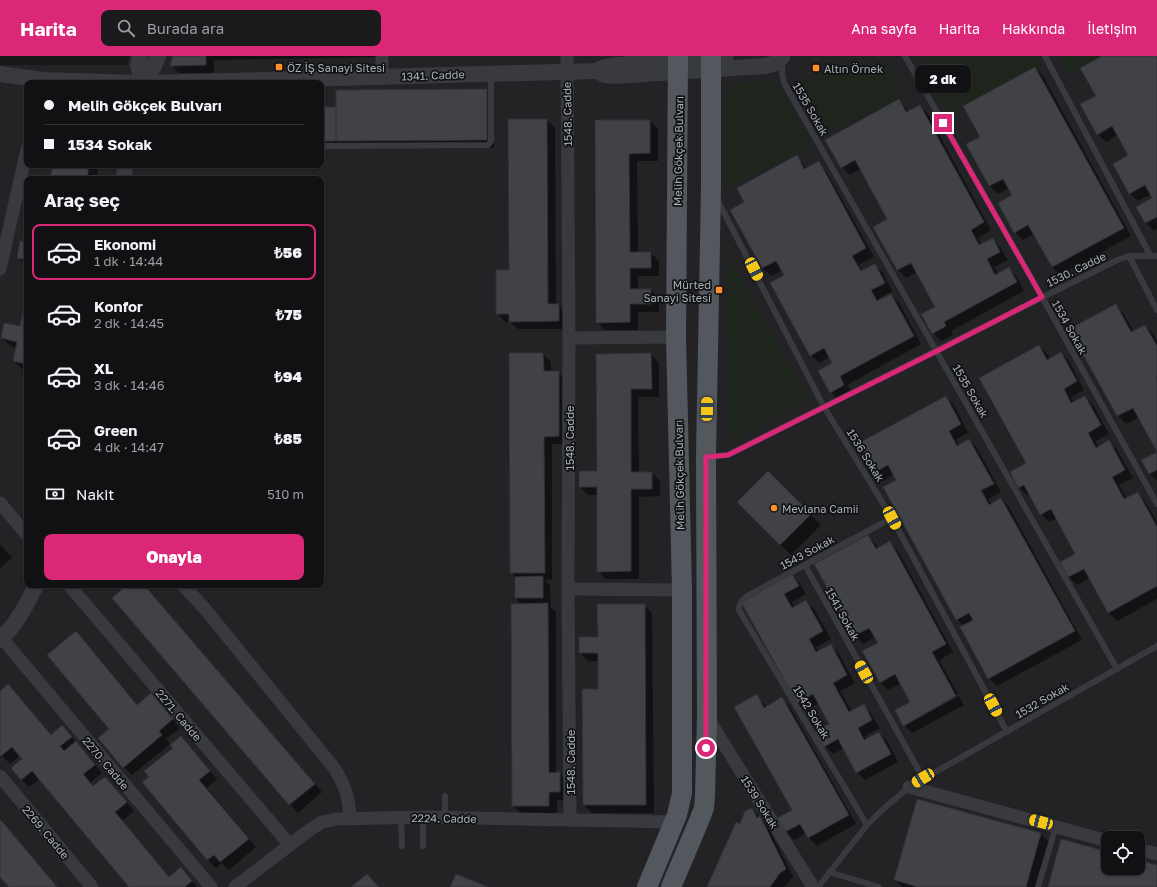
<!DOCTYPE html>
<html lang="tr">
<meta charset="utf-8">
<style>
:root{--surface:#111113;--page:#1a1a1c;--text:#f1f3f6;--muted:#9c9da0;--line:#303133;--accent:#db2777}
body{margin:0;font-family:"Golos Text",sans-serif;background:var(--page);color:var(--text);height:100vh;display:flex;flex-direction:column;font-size:15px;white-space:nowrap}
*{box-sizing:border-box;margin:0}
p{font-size:13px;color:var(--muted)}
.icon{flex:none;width:22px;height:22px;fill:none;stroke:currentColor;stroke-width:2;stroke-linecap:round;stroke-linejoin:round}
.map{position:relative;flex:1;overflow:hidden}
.side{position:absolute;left:24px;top:120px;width:300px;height:412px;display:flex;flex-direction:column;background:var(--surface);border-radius:8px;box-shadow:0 1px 3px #0004,0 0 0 1px var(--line)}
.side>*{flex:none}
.hud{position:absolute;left:24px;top:24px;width:300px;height:88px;border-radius:8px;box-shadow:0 1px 3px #0004,0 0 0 1px var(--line);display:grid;align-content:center;height:88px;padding:0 20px;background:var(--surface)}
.buttons{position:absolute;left:1101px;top:775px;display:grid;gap:8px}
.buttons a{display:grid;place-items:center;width:44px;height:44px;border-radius:8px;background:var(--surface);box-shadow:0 1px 3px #0004,0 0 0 1px var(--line);font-size:20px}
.end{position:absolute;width:18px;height:18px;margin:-9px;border:5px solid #db2777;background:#fff;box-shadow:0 0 0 2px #fff}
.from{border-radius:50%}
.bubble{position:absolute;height:28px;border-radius:8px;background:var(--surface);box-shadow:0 1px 3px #0004,0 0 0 1px var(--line);font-size:13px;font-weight:800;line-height:28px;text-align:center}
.car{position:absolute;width:12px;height:24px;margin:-12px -6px;border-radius:5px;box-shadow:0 0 3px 1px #0007;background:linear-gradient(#f5c518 24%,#345 0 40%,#f5c518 0 76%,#345 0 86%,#f5c518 0)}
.hud b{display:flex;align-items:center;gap:14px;height:38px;font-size:15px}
.hud b+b{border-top:1px solid var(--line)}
.hud i{width:10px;height:10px;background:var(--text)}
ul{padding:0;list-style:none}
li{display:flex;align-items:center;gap:12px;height:56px;margin:0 8px 6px;padding:0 12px;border:2px solid transparent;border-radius:8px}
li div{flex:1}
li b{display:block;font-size:15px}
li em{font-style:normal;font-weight:800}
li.current{border-color:var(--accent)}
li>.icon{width:36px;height:36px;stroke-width:1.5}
h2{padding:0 20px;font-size:18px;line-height:48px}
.pay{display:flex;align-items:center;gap:10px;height:44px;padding:0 20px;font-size:15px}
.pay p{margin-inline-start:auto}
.action{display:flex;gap:8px;margin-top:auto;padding:8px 20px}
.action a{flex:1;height:46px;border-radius:8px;background:var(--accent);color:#fff;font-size:16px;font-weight:800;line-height:46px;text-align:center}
header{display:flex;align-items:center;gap:24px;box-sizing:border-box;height:56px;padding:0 20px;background:var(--accent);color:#fff}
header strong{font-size:19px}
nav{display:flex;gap:22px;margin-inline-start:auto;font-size:14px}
.search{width:280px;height:36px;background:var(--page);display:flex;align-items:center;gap:10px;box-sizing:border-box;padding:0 14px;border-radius:8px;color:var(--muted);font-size:15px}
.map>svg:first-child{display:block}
</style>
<header>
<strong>Harita</strong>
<div class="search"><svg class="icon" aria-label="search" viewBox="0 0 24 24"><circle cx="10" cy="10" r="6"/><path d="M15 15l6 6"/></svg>Burada ara</div>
<nav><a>Ana sayfa</a><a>Harita</a><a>Hakkında</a><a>İletişim</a></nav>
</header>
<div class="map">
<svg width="1157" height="831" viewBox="0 0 1157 831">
<rect width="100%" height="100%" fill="#171719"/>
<path fill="#232326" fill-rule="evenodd" d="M129,0H1157V831H0V9H127ZM27,27H321V109H27ZM27,123H321V529H27ZM1108,782H1138V812H1108Z"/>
<g fill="#1d251c">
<path d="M942,0H1036L1042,10L949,58C942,48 917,14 929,3C932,1 938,1 942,0Z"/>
<polygon points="1061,0 1101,0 1069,18 1064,11"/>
<polygon points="887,8 902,34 898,37 901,42 826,78 800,30 806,22 817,17"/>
<polygon points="764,23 769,25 780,31 812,89 726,134 727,34 732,29"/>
<polygon points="727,198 809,344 738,383 728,381"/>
</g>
<g fill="#0007">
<polygon points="174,0 383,0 383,1 214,4 214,17 179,17 171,9"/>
<polygon points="1105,0 1157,0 1157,173 1154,175 1146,167 1137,151 1153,142 1151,138 1138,145 1130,137 1130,100 1118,79 1106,86 1098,78 1097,40"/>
<polygon points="1035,12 1043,20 1131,180 1060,219 1052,211 1034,178 1023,184 1015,176 1013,139 1009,132 998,138 990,130 967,89 981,81"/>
<polygon points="486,34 494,42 494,92 321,92 321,52 337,52"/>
<polygon points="899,45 909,56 920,50 928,58 991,174 978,182 982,189 992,183 1000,191 1008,204 994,211 998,218 1009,213 1017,221 1024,235 951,275 953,279 941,285 933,277 937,251 917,216 906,222 898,214 874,171 888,163 861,113 850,119 842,111"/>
<polygon points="547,64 555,72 556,249 559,249 567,257 567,273 518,273 510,266 505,266 497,257 510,215"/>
<polygon points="596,65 650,65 658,73 658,105 637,105 638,197 651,197 659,205 659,220 638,220 638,234 651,234 659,242 659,256 638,256 638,274 605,274 597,266"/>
<polygon points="797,100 807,113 818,107 826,115 874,201 859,208 863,215 874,209 883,217 892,235 878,243 880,245 891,239 899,247 921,288 847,329 852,337 839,344 831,336 834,307 830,301 819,307 811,299 786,220 782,214 771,220 763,212 732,154 746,147"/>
<polygon points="54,109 99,109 96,123 51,123"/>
<polygon points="27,187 27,210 18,202"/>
<polygon points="27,242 27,314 22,313 14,305 17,292 10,290 2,282 21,272"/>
<polygon points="1115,249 1123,257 1134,276 1145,270 1153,278 1157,285 1157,394 1139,361 1126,368 1118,360 1071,273"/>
<polygon points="1039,290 1047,298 1050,303 1061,297 1069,305 1084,334 1071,341 1074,347 1085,341 1093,349 1109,378 1095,385 1098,391 1109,386 1117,394 1133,422 1119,429 1127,443 1137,437 1145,445 1157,466 1157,543 1117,565 1109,557 1090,522 1077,529 1069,521 1061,507 1077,498 1057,462 1049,466 1041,458 1030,438 1027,439 1019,431 1027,408"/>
<polygon points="543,298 551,306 551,316 558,316 566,324 567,388 552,388 552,524 545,524 550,530 551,550 549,550 556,556 556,717 559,717 567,725 567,744 557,744 557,757 521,758 513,749 522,549 516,542 516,521 511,516"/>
<polygon points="651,298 659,307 659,341 638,341 639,417 652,417 660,425 660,440 639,441 639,523 606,523 598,515 598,439 588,439 580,431 598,416 597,299"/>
<polygon points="946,341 954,349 968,377 956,383 959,390 969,384 977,392 1001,436 988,443 991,448 1001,443 1009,451 1082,584 997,630 989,622 964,570 957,563 894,418 884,424 876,416 861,388"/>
<polygon points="1157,397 1157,425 1150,417"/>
<polygon points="768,416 821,469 791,499 738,446"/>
<polygon points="867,480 876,488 878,493 890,487 898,495 953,596 939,604 958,638 905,667 905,670 959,640 964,649 912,677 904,669 911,646 901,627 888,634 880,626 879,587 876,581 863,588 855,580 816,508"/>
<polygon points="0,488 12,502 0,512"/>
<polygon points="792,519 800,528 806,538 792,546 794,551 806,545 814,553 831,583 816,591 819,596 831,590 839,598 855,627 840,635 852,656 863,649 871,658 880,672 865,680 867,684 879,677 887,685 898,706 865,724 857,716 844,692 833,698 825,690 831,668 819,647 806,655 798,647 743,547"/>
<polygon points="129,529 145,530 322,736 298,757 113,542"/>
<polygon points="644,549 652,557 654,757 592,757 584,749 583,634 599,634 599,605 588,605 580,597"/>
<polygon points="84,585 138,649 159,646 180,672 166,683 170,688 132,719 124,711"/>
<polygon points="8,629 52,680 62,671 70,679 102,717 90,727 94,731 105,722 113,730 134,755 122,765 170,822 181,813 197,831 130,831 40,723 29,731 21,723 23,703 20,699 10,708 0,698 0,680 3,678 0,675 0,636"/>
<polygon points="756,640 767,651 782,643 790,651 856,768 817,790 809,782 806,777 794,784 786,776 793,754"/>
<polygon points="181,681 217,723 207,732 256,791 229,814 222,807 216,812 208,804 143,726 150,721 174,692"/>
<polygon points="917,744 1041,778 1049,786 1036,831 902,831 895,824"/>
<polygon points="752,753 768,770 793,821 784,831 708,831 740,769"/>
</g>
<g fill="#414246" stroke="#313236">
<polygon points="173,0 206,0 206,9 170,10"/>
<polygon points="1102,0 1157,0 1157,161 1145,167 1136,151 1152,142 1145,129 1129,138 1113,108 1128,99 1112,70 1097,79 1080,48 1096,40 1080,12"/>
<polygon points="1035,11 1124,172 1052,211 1028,169 1014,177 998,147 1012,139 1003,123 989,130 966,88 980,81 963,50"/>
<polygon points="487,33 487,84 336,85 336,34"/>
<polygon points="899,43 906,56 920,49 984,166 971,174 979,189 993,182 1000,196 987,203 995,219 1009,211 1017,226 944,266 946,270 932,278 921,258 935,251 911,207 897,214 873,171 887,163 855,104 841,112 825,84"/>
<rect x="321" y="51" width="15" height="34"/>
<polygon points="508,63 547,63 548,248 559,248 559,265 509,266 509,258 496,258 496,214 509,214"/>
<polygon points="595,64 650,64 650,97 629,98 630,196 651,196 651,212 630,212 630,233 651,233 651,248 630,248 630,266 596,267"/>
<polygon points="797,99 804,113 819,105 866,192 852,200 861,215 875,208 885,227 871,234 877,245 891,238 914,280 840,320 844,329 830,337 818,315 832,307 824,292 810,300 770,227 784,219 776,205 762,212 730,154 744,146 737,132"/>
<polygon points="53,109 89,109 87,123 33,123 34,119 50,122"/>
<polygon points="20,185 27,186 27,204 17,202"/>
<polygon points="27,237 27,308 13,305 17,286 1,282 4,267 20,270"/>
<polygon points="1116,248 1131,276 1145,269 1157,290 1157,320 1156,321 1157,323 1157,414 1149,418 1141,404 1157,396 1133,352 1117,360 1069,273"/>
<polygon points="1039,289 1047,304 1061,296 1077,325 1064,333 1071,347 1085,340 1101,369 1088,377 1096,392 1109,384 1125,414 1112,421 1124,443 1138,436 1157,471 1157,530 1108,557 1084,513 1068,521 1060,506 1075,498 1051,453 1040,459 1024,429 1018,432 1010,416 1026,407 979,322"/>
<polygon points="509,297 543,297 544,315 559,315 559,380 544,381 545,517 510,517"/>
<polygon points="651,297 652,333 631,333 631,416 652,416 652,433 631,433 631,515 597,516 597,431 579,431 579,415 597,415 596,298"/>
<polygon points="946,340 961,368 949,375 957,390 969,383 994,428 981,434 989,449 1001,442 1075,575 988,623 960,571 973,564 969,557 956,564 883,431 896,424 888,409 875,416 859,387"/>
<polygon points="768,415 811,458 780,489 737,446"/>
<polygon points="868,479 876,493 890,485 946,588 932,596 956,640 903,670 895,654 910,646 895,618 880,627 862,595 878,587 869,572 854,580 814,508"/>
<polygon points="792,518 799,530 784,538 792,552 806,544 823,575 809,583 816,596 831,588 847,619 833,627 849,656 864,648 872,664 858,672 864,684 879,676 891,698 856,717 838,683 824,691 815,675 829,668 813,638 797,647 741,546"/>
<polygon points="543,520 543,542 515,542 515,521"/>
<polygon points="127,529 144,529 315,728 289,749 112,542"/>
<polygon points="548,547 549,717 560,716 560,736 549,736 549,750 512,750 511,548"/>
<polygon points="597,548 645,548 646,749 583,749 582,633 598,633 598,597 579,597 579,581 598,581"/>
<polygon points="76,575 137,649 151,637 173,663 159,675 162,679 123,712 98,682 109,673 47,599"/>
<polygon points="8,628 51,679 62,669 72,681 60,690 64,695 76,685 95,709 83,718 93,730 105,721 127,746 115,756 169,821 181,811 192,825 185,831 129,831 32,715 21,724 11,712 22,703 12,691 1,700 0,699 0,679 1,678 0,676 0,635"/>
<polygon points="757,638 764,652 782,641 849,759 808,782 800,768 785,776 777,762 792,754 734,651"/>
<polygon points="181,680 210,715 199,724 249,783 220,806 214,799 207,804 142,726 149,721 144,715 173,692 170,689"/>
<polygon points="917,743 1041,777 1026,831 918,831 894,824"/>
<polygon points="752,752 757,762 760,760 786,813 780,817 770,831 707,831 736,766 740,768 745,755"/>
<polygon points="0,763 57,831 9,831 0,821"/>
<polygon points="1061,783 1108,796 1108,812 1138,812 1138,804 1157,809 1157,831 1048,831"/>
<polygon points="367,818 379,831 351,831"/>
<polygon points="456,818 488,831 450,831"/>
</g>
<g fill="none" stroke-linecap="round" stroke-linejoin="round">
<g stroke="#383a3f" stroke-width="6">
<polyline points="905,0 1042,241 1157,448"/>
<polyline points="1045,0 1150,199"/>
<polyline points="782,5 782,18 784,27 1117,613"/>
<polyline points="321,90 488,89 491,85 491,19"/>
<polyline points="717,143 824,351 892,462 1007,676"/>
<polyline points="1129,200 1157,254"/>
<polyline points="708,401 728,399 1117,204 1129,200 1157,200"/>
<polyline points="805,509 923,722"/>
<polyline points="401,761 402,790"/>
<polyline points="423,761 423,790"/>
<polyline points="445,761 445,740"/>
<path d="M867,769L739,554C739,546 743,543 749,539L892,462"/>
<polyline points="829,816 879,831"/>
<polyline points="818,831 867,769 880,756 909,731 1157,590"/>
<polyline points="1038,831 1056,770"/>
</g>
<g stroke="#383a3f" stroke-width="13">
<polyline points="567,0 569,282 568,533 570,764"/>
<polyline points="382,21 382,0"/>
<polyline points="0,213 27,93"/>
<polyline points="569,282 676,281"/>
<polyline points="0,447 27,479"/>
<polyline points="69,529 289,788"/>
<path d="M183,529L205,553L335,713C346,732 349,741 350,763"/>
<polyline points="568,533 682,534"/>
<polyline points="0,580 211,831"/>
<polyline points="707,661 813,831"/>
<polyline points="0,720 92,831"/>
<polyline points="909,731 1108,785"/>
<polyline points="1138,793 1157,798"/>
<polyline points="235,831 308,775 322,766 337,763 423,761 674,766"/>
</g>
<g stroke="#383a3f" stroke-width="16">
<polyline points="140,0 138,10 143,27"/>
<polyline points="599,16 605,19 615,20 765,10 773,8 782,1"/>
<polyline points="0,18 43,24 137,27"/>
<polyline points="143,27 154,10 158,0"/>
<polyline points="151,27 596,15 605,11 617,9 726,0"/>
<polyline points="123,123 126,109"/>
<path d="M0,584C16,569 27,549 36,529"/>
</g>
<g stroke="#53585e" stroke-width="20">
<polyline points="647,831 677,759 682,737 682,534 676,281 678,0"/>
<polyline points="671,831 699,765 704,752 705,739 707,661 706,401 711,131 711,0"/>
</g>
</g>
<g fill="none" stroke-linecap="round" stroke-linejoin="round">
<polyline stroke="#db2777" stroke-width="5" points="706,692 706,401 728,399 937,295 1042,241 943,67"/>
</g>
<g fill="#ff8f29" stroke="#121214" stroke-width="1.5">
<rect x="275" y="7" width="8" height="8" rx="2"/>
<rect x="812" y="8" width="8" height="8" rx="2"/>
<rect x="715" y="230" width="8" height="8" rx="2"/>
<circle cx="774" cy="452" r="4"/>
</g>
<g text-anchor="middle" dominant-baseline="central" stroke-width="3.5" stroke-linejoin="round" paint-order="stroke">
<g font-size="11" fill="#a8b1ba" stroke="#121214" text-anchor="start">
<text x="287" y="11">ÖZ İŞ Sanayi Sitesi</text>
<text x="824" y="12">Altın Örnek</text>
<text x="711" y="228" text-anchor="end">Mürted<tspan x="711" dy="13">Sanayi Sitesi</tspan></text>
<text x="782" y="452">Mevlana Camii</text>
</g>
<g font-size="11" fill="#a8b1ba" stroke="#121214">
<text transform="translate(433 19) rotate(-2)">1341. Cadde</text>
<text transform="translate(811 53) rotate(60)">1535 Sokak</text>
<text transform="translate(567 58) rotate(-91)">1548. Cadde</text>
<text transform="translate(678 95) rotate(-89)">Melih Gökçek Bulvarı</text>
<text transform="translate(1076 213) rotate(-26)">1530. Cadde</text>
<text transform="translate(1070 271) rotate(61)">1534 Sokak</text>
<text transform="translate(971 335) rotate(60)">1535 Sokak</text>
<text transform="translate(569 382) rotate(-90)">1548. Cadde</text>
<text transform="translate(866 399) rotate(58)">1536 Sokak</text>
<text transform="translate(679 419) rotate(-91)">Melih Gökçek Bulvarı</text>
<text transform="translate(807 496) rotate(-28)">1543 Sokak</text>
<text transform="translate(843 558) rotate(61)">1541 Sokak</text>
<text transform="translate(1042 644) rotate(-30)">1532 Sokak</text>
<text transform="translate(812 656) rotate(59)">1542 Sokak</text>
<text transform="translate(179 659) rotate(50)">2271. Cadde</text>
<text transform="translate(570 706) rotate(-90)">1548. Cadde</text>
<text transform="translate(106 707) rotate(50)">2270. Cadde</text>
<text transform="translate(760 746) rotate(58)">1539 Sokak</text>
<text transform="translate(444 762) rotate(1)">2224. Cadde</text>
<text transform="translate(46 776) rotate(50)">2269. Cadde</text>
</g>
</g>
</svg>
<div class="buttons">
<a><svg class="icon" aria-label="locate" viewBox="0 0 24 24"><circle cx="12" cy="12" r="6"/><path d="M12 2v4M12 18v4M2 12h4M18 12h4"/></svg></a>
</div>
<i class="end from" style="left:706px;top:692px"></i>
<i class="end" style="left:943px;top:67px"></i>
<div class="bubble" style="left:915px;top:9px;width:56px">2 dk</div>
<i class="car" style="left:754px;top:213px;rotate:153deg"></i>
<i class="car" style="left:707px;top:353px;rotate:1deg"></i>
<i class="car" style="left:892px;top:462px;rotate:152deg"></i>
<i class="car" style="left:864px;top:616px;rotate:331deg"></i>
<i class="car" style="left:993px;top:649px;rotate:152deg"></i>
<i class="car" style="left:923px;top:722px;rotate:238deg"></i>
<i class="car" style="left:1041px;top:766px;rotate:285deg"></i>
<div class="hud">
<b><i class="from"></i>Melih Gökçek Bulvarı</b>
<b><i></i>1534 Sokak</b>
</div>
<section class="side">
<h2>Araç seç</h2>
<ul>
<li class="current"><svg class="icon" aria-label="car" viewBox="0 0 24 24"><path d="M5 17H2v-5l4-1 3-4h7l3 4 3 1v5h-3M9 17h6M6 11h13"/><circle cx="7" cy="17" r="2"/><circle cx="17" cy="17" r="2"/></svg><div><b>Ekonomi</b><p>1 dk · 14:44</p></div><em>₺56</em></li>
<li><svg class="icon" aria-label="car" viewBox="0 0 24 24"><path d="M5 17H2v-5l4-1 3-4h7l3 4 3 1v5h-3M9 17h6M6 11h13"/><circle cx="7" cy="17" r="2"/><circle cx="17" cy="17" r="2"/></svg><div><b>Konfor</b><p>2 dk · 14:45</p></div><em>₺75</em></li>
<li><svg class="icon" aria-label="car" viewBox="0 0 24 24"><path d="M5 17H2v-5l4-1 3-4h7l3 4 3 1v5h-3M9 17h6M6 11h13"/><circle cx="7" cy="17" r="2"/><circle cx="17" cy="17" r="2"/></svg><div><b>XL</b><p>3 dk · 14:46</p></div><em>₺94</em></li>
<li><svg class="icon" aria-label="car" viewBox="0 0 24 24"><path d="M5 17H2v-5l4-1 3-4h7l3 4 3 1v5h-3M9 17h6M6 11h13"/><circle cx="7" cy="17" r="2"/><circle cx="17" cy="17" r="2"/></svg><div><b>Green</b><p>4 dk · 14:47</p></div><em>₺85</em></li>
</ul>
<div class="pay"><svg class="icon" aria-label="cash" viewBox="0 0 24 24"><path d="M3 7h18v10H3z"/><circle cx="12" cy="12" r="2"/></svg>Nakit<p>510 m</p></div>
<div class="action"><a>Onayla</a></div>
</section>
</div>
